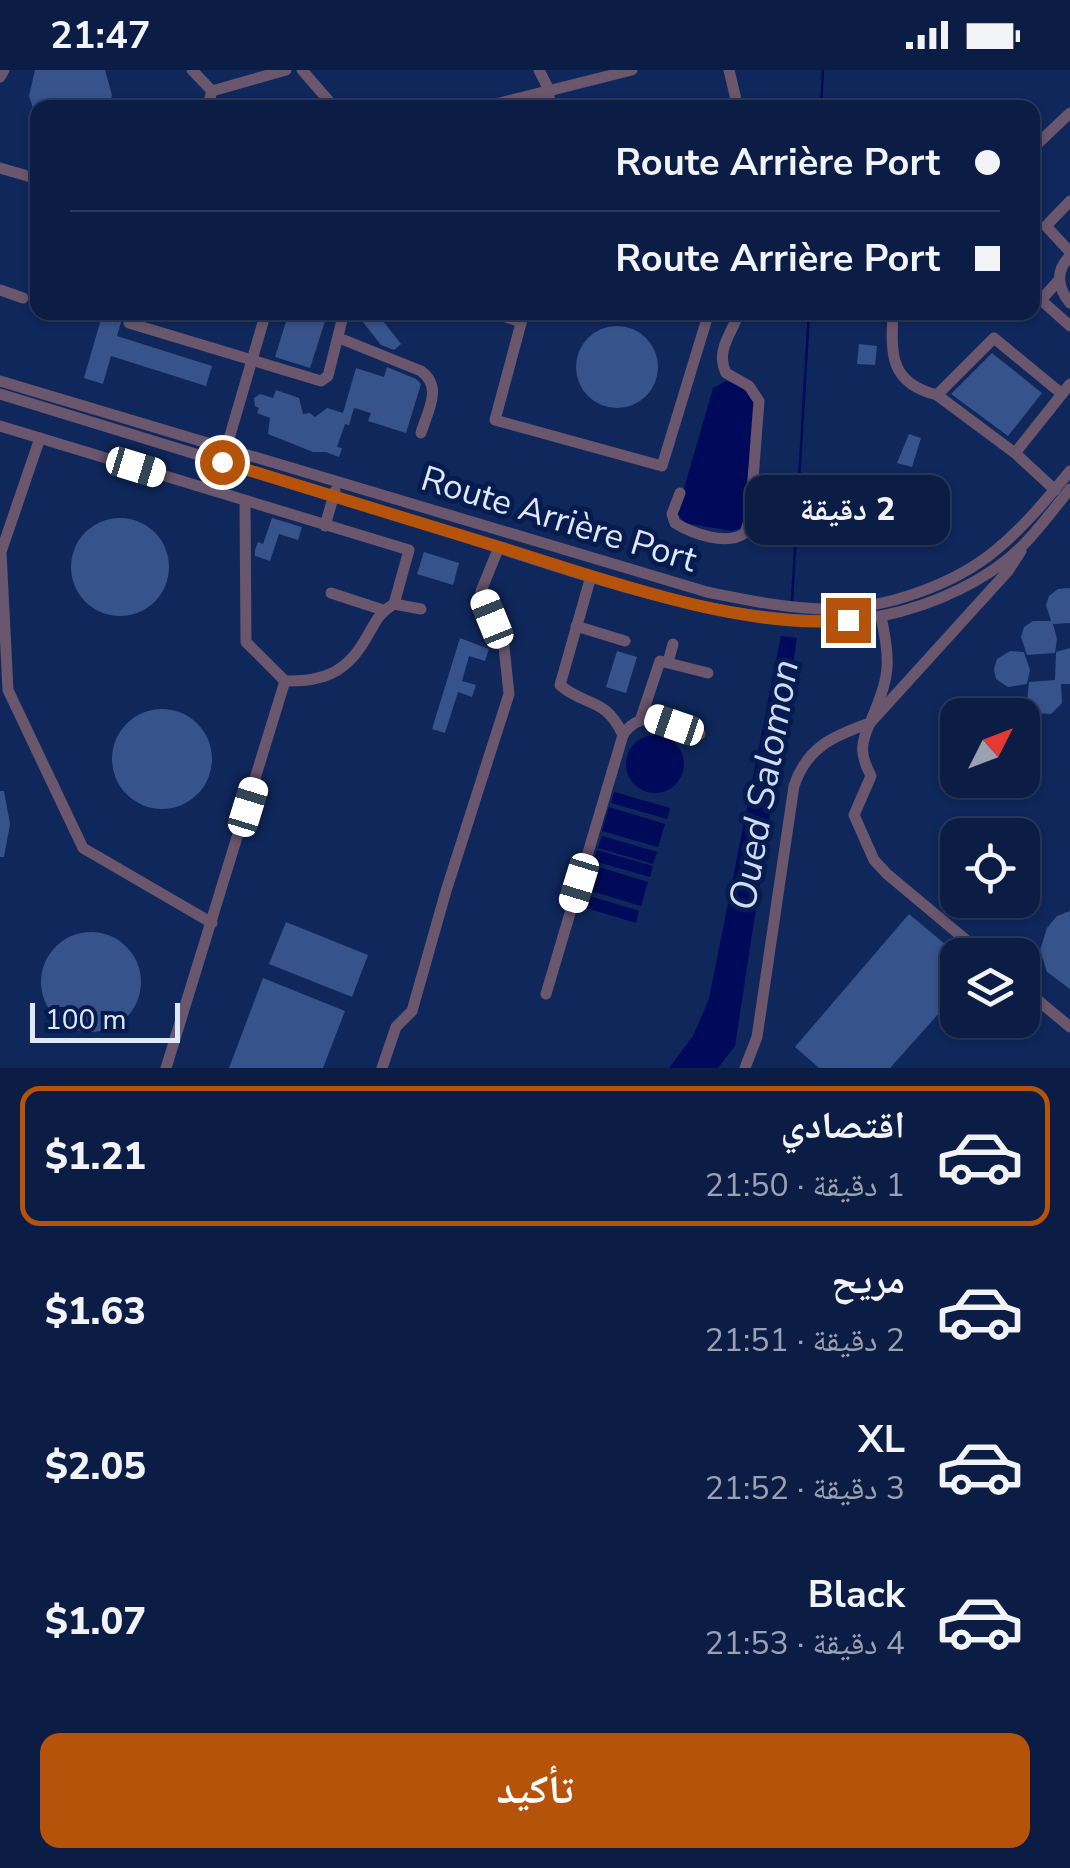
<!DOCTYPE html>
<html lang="ar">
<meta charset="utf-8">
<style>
:root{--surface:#0b1d44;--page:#192a4f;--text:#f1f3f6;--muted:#9aa2b2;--line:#2b3b5d;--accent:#b45309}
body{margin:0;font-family:"Nunito Sans","Noto Naskh Arabic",sans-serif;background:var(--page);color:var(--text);direction:rtl;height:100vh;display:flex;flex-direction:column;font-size:38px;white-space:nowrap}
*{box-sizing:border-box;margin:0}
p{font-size:32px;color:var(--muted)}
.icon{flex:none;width:55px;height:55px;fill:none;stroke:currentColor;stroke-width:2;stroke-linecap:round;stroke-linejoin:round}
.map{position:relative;height:998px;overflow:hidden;direction:ltr}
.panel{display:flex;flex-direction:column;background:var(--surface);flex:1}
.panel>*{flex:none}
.guide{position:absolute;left:30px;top:30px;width:1010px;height:220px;border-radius:20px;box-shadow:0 2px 8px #0004,0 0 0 2px var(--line);direction:rtl;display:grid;align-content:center;height:220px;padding:0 40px;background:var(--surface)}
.needle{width:65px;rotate:48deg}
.controls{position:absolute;left:940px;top:628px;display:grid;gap:20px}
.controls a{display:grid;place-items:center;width:100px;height:100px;border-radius:20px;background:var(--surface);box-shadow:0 2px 8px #0004,0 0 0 2px var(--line);font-size:50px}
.scale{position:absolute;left:30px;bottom:25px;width:150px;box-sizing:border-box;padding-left:10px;border:5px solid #dde8fb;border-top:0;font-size:28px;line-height:35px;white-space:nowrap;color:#dde8fb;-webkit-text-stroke:8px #061c4f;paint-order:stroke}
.end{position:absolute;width:45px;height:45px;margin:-22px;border:12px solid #b45309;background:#fff;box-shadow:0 0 0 5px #fff}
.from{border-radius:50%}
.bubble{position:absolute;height:70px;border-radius:20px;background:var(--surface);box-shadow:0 2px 8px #0004,0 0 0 2px var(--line);font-size:32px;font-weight:800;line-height:70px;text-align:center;direction:rtl}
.car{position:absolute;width:30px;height:60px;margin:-30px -15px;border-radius:12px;box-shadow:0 0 8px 2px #0007;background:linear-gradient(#fff 24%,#345 0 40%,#fff 0 76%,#345 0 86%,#fff 0)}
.guide b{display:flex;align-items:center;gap:35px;height:95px;font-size:38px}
.guide b+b{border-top:2px solid var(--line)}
.guide i{width:25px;height:25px;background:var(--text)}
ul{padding:18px 0 0;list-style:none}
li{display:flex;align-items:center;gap:30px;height:140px;margin:0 20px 15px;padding:0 20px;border:5px solid transparent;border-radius:20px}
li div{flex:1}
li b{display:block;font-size:38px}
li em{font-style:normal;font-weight:800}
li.selected{border-color:var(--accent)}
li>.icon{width:90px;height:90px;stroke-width:1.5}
.cta{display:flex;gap:20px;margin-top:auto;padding:20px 40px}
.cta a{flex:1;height:115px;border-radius:20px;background:var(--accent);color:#fff;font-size:40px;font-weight:800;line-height:115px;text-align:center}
.status{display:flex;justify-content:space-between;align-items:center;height:70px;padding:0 50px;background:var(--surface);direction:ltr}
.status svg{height:28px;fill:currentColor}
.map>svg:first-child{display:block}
</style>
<div class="status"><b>21:47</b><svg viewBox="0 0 49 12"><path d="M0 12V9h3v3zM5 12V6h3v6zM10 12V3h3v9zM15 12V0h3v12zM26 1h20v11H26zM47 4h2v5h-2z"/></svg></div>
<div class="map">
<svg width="1070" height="998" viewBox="0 0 1070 998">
<rect width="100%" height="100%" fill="#0f275b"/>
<g fill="#000a5a">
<polygon points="726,311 751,319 756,325 744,457 732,461 685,453 677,443 713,318"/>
<polygon points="781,566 797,568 735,976 718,998 669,998 693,966 709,929"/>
<circle cx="655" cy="694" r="29"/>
<polygon points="614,722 670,738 667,749 611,733"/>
<polygon points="609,737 665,754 658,777 602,761"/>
<polygon points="602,766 657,782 653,794 598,778"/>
<polygon points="597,780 653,796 650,807 594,791"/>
<polygon points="592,795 648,812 641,836 585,819"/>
<polygon points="583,824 639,841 636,853 580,836"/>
</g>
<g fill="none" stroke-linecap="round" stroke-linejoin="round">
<g stroke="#000a5a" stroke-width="2.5">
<polyline points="821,38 823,0"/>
<polyline points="792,530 809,242"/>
</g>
</g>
<g fill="#37538b">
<polygon points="35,0 105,0 112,25 109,38 33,38 29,26"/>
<polygon points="103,242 124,242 117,266 212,296 206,316 111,286 103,314 84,308"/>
<polygon points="289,242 328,242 310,298 275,287"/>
<polygon points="355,242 376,242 401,274 394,280 381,275"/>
<circle cx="617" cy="297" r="41"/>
<polygon points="859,274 877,276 875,295 857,294"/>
<polygon points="992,283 1042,323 1008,366 951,324"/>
<polygon points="387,297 416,309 421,314 406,363 368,351 371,343 354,338 349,355 345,354 337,377 342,378 339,387 326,382 313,382 268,364 270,348 257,343 259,338 255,336 254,328 260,324 273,328 276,320 299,328 303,344 310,343 315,347 327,338 343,343 356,298 384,307"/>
<polygon points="909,364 921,368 912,397 897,393"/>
<circle cx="120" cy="497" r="49"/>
<polygon points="272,448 302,457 298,470 279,464 270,491 255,486 255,480 258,472 263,474"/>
<polygon points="424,482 459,493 453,515 417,504"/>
<polygon points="1070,518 1070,553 1053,554 1057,569 1055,583 1027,585 1021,567 1024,557 1033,551 1051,551 1046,535 1049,526 1058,519"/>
<polygon points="460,568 489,579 485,591 469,586 462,611 476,615 472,627 458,622 445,663 432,659"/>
<polygon points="1070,578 1070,614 1061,614 1062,633 1051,644 1036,643 1027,631 1029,612 1055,610 1056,582"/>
<polygon points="617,581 637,587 626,623 606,617"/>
<polygon points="1010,581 1024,582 1030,600 1027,614 1008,617 996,609 994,599 997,589"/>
<circle cx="162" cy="689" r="50"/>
<polygon points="0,721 4,721 10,754 4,787 0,787"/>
<polygon points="1070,841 1070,919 1047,902 1040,880 1047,858 1057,846"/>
<polygon points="909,844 958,885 958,922 890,998 819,998 795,977"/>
<polygon points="286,852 368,885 352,927 269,894"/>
<circle cx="91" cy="912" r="50"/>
<polygon points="263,908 345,941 323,998 229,998"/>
</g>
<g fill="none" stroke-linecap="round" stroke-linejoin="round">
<g stroke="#6a566d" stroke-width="11">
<polyline points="192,0 212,21"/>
<polyline points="302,0 335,38"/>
<polyline points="539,0 549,20 549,38"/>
<polyline points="729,0 738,38"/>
<polyline points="0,7 4,0"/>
<polyline points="207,38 212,21 286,0"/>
<polyline points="480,38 632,0"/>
<polyline points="1032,79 1070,43"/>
<polyline points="0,98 38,109"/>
<polyline points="1070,131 1046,156 1070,182"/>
<path d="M1070,186C1055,201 1057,217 1070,233"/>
<polyline points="1059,210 1041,230 1070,256"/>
<polyline points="0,220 23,228"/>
<polyline points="490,242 521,252"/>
<polyline points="524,242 495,350 662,396 709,242"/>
<path d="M893,242C891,284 889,313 937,325L994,268L1062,324L1070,314"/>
<polyline points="129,253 321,311 328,306 344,242"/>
<path d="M339,268L421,301C443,317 428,340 421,363"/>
<path d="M0,311L707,522C747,530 789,539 830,539C885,539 954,515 996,480C1024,457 1047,429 1070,401"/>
<path d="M0,324C147,369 293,414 440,459C569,499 747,569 881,546C932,536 991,510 1027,471C1042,455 1056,436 1070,419"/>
<polyline points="937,325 1015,383 1055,420"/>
<path d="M0,356L409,480L394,534C377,544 375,554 365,570C346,603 322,612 285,611L246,572L245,431"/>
<polyline points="40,368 1,482 8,620 83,778 212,853"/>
<polyline points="226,379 266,242"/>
<polyline points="1015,383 1062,324"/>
<path d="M680,423L672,444L675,453C693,464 727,476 745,463L750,448L759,331L749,316L726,303C715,280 732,264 739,242"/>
<polyline points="325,456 335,421"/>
<polyline points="331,523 383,540"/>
<polyline points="394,534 421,539"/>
<polyline points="576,556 625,571"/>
<polyline points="668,592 673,574"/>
<polyline points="641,648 660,591 708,603"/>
<path d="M623,665C643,635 672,655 700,664"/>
<path d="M984,885L887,804L874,790L854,745L871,706C860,685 860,674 870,653L1008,501L1021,481"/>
<polyline points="1022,917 1070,957"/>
<path d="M546,924L623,665C605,626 585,637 560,615L591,506"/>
<polyline points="166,998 285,611"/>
<polyline points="382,998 396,957 412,941 446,821 509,624 504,577 481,521 499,477"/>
<path d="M745,998L757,967L794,716C807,677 833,666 870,653C890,605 891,596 881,546"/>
</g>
</g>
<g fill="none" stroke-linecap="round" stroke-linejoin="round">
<path stroke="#b45309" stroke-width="12" d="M222,392C315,421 407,449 499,477C599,508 744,561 848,550"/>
</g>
<g text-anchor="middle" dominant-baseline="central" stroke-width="10" stroke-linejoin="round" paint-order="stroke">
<g font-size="35" fill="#dde8fb" stroke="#061c4f">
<text transform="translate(559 449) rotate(17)">Route Arrière Port</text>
</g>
<g font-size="38" font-style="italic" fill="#d0dcf2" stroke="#061c4f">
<text transform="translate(764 715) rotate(-80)">Oued Salomon</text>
</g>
</g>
</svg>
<div class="controls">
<a><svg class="needle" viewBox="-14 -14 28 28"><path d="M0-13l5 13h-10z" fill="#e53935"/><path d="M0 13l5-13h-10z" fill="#9aa2b2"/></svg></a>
<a><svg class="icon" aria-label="locate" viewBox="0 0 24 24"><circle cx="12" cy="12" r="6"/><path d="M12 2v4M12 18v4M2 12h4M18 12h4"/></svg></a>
<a><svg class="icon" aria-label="layers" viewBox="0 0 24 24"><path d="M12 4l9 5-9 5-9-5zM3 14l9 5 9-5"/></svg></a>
</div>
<div class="scale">100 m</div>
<i class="end from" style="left:222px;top:392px"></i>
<i class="end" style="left:848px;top:550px"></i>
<div class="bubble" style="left:745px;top:405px;width:205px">2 دقيقة</div>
<i class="car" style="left:136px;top:397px;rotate:107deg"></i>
<i class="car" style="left:492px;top:549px;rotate:338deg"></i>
<i class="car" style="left:674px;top:655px;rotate:289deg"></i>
<i class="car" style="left:248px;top:737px;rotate:17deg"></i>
<i class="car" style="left:579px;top:813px;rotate:197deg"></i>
<div class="guide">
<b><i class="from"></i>Route Arrière Port</b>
<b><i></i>Route Arrière Port</b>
</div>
</div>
<section class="panel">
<ul>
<li class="selected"><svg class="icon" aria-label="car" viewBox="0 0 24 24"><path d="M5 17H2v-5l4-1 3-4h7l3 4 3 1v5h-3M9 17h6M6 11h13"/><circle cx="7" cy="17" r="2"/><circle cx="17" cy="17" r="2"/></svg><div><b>اقتصادي</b><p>1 دقيقة · 21:50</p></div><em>$1.21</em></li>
<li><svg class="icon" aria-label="car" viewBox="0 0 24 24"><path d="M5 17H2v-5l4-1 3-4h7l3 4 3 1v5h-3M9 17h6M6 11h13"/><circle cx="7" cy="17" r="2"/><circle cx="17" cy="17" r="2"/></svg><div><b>مريح</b><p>2 دقيقة · 21:51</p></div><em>$1.63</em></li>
<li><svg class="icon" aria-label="car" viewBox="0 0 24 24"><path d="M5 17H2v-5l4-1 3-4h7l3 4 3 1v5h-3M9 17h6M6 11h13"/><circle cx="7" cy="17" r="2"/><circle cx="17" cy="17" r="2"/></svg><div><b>XL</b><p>3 دقيقة · 21:52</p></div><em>$2.05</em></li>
<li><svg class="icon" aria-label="car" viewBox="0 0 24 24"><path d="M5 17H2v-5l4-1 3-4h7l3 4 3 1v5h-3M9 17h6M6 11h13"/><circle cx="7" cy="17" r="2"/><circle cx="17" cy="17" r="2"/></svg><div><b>Black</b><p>4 دقيقة · 21:53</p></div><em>$1.07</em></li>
</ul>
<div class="cta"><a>تأكيد</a></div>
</section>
